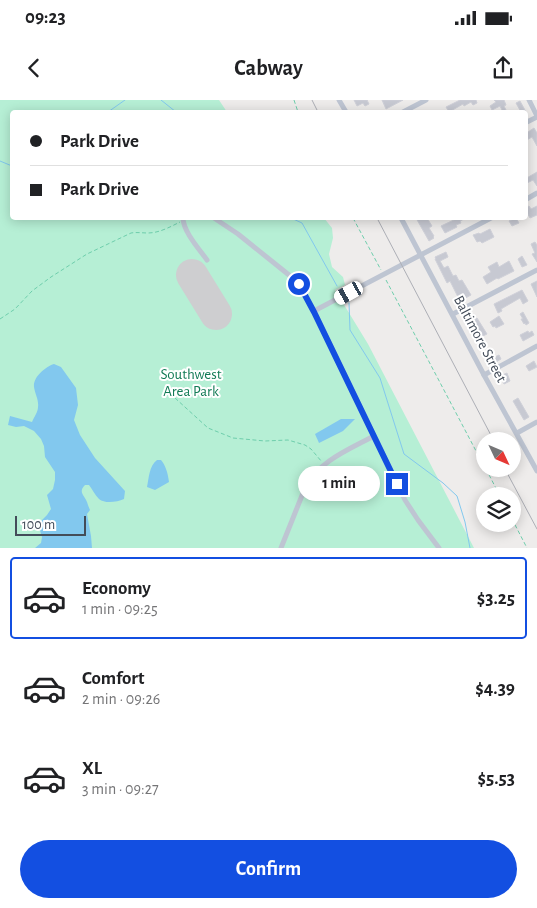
<!DOCTYPE html>
<meta charset="utf-8">
<style>
:root{--surface:#fff;--page:#f6f6f6;--text:#202124;--muted:#757577;--line:#e0e0e0;--accent:#134fe1}
body{margin:0;font-family:"Alegreya Sans",sans-serif;background:var(--page);color:var(--text);height:100vh;display:flex;flex-direction:column;font-size:19px;white-space:nowrap}
*{box-sizing:border-box;margin:0}
p{font-size:16px;color:var(--muted)}
.icon{flex:none;width:28px;height:28px;fill:none;stroke:currentColor;stroke-width:2;stroke-linecap:round;stroke-linejoin:round}
.map{position:relative;height:448px;overflow:hidden}
.side{display:flex;flex-direction:column;background:var(--surface);flex:1}
.side>*{flex:none}
.hud{position:absolute;left:10px;top:10px;width:518px;height:110px;border-radius:5px;box-shadow:0 2px 12px #0003;display:grid;align-content:center;height:110px;padding:0 20px;background:var(--surface)}
.needle{width:32px;rotate:134deg}
.controls{position:absolute;left:476px;top:332px;display:grid;gap:10px}
.controls a{display:grid;place-items:center;width:45px;height:45px;border-radius:50%;background:var(--surface);box-shadow:0 2px 12px #0003;font-size:25px}
.scale{position:absolute;left:15px;bottom:12px;width:71px;box-sizing:border-box;padding-left:5px;border:2px solid #434c59;border-top:0;font-size:14px;line-height:18px;white-space:nowrap;color:#434c59;-webkit-text-stroke:4px #fff;paint-order:stroke}
.end{position:absolute;width:22px;height:22px;margin:-11px;border:6px solid #134fe1;background:#fff;box-shadow:0 0 0 2px #fff}
.from{border-radius:50%}
.bubble{position:absolute;height:35px;border-radius:18px;background:var(--surface);box-shadow:0 2px 12px #0003;font-size:16px;font-weight:700;line-height:35px;text-align:center}
.car{position:absolute;width:15px;height:30px;margin:-15px -8px;border-radius:6px;box-shadow:0 0 4px 1px #0007;background:linear-gradient(#fff 24%,#345 0 40%,#fff 0 76%,#345 0 86%,#fff 0)}
.hud b{display:flex;align-items:center;gap:18px;height:48px;font-size:19px}
.hud b+b{border-top:1px solid var(--line)}
.hud i{width:12px;height:12px;background:var(--text)}
ul{padding:9px 0 0;list-style:none}
li{display:flex;align-items:center;gap:15px;height:82px;margin:0 10px 8px;padding:0 10px;border:2px solid transparent;border-radius:5px}
li div{flex:1}
li b{display:block;font-size:19px}
li em{font-style:normal;font-weight:700}
li.active{border-color:var(--accent)}
li>.icon{width:45px;height:45px;stroke-width:1.5}
.primary-button{display:flex;gap:10px;margin-top:auto;padding:10px 20px}
.primary-button a{flex:1;height:58px;border-radius:30px;background:var(--accent);color:#fff;font-size:20px;font-weight:700;line-height:58px;text-align:center}
.status{display:flex;justify-content:space-between;align-items:center;height:35px;padding:0 25px;background:var(--surface);direction:ltr}
.status svg{height:14px;fill:currentColor}
header{display:flex;justify-content:space-between;align-items:center;height:65px;padding:0 20px;background:var(--surface);font-size:22px;font-weight:700}
.map>svg:first-child{display:block}
</style>
<div class="status"><b>09:23</b><svg viewBox="0 0 49 12"><path d="M0 12V9h3v3zM5 12V6h3v6zM10 12V3h3v9zM15 12V0h3v12zM26 1h20v11H26zM47 4h2v5h-2z"/></svg></div>
<header><svg class="icon" aria-label="back" viewBox="0 0 24 24"><path d="M15 5l-7 7 7 7"/></svg>Cabway<svg class="icon" aria-label="share" viewBox="0 0 24 24"><path d="M12 15V3M7 8l5-5 5 5M5 13v7h14v-7"/></svg></header>
<div class="map">
<svg width="537" height="448" viewBox="0 0 537 448">
<rect width="100%" height="100%" fill="#eeeceb"/>
<polygon fill="#b6efd5" points="0,0 219,0 227,12 12,12 12,118 324,118 332,128 333,138 329,154 332,167 343,177 345,185 335,190 368,244 474,448 0,448"/>
<g fill="#82c8ee">
<path d="M54,264L61,267L76,288L78,305L74,320L80,335L95,358L125,391L124,399C117,402 105,404 99,399C95,395 92,389 89,385H85C78,392 84,395 87,402C88,405 89,408 90,410L87,414L91,436L92,448H35L41,443L42,437L38,424L47,415L51,409L47,395L53,389L55,380V372L45,357L44,346L41,339L34,331L24,326L16,327L8,325L10,316L32,322C34,317 38,312 38,307C39,300 35,294 34,287C33,277 45,267 54,264Z"/>
<polygon points="341,319 355,319 343,331 319,343 315,334"/>
<path d="M157,360H161C166,366 168,374 169,382L155,390L147,387C149,378 149,366 157,360Z"/>
</g>
<g fill="none" stroke-linecap="round" stroke-linejoin="round">
<g stroke="#82c8ee" stroke-width="1">
<polyline points="161,0 176,12"/>
<polyline points="108,12 125,0"/>
<polyline points="0,61 12,66"/>
<polyline points="291,118 302,123 337,186"/>
<polyline points="349,203 350,230 380,278 404,354 443,383 457,396 465,422 470,448"/>
</g>
<polyline stroke="#ceced0" stroke-width="32" points="192,175 216,214"/>
</g>
<g fill="#c7c9d2" stroke="#cfd0d8">
<polygon points="354,0 368,0 367,0 369,4 365,6 363,3 357,6"/>
<polygon points="382,0 403,0 386,9"/>
<polygon points="460,0 476,0 477,3 473,5 471,2 464,6 463,4 449,12 446,7"/>
<polygon points="494,0 504,0 506,5 504,6 507,12 503,12 500,6 492,10 490,6 496,2"/>
<polygon points="520,1 526,12 521,12 516,3"/>
<polygon points="534,28 537,33 537,46 532,37 525,41 525,34"/>
<polygon points="537,72 537,86 533,80 525,84 525,79"/>
<polygon points="529,106 531,109 537,106 537,115 530,118 527,113 525,112 525,108"/>
<polygon points="416,118 427,118 432,126 429,128 434,136 433,137 434,138 429,141"/>
<polygon points="458,118 466,118 460,121 461,123 456,125 457,127 445,133 441,126"/>
<polygon points="516,118 519,123 512,126 509,121"/>
<polygon points="490,129 494,137 482,143 480,141 477,142 473,135 479,133 480,134"/>
<polygon points="535,142 537,145 537,162 532,154 535,153 531,144"/>
<polygon points="446,152 448,157 440,161 444,168 448,166 453,176 456,175 459,181 462,180 471,195 460,201 450,181 447,183 435,159 436,159 435,157"/>
<polygon points="522,156 527,165 522,167 518,159"/>
<polygon points="509,161 514,171 498,179 497,178 487,184 483,177 491,172 488,167 497,162 499,167"/>
<polygon points="537,181 537,197 531,184"/>
<polygon points="522,190 528,201 523,204 520,198 501,209 502,211 498,213 494,204"/>
<polygon points="523,212 529,223 526,225 525,223 524,224 521,219 523,219 520,214"/>
<polygon points="499,216 504,224 496,228 495,226 493,227 490,222"/>
<polygon points="477,218 487,234 479,238 471,222"/>
<polygon points="528,231 529,233 532,231 534,235 523,241 520,235"/>
<polygon points="499,255 501,259 491,265 488,260"/>
<polygon points="534,261 537,267 529,271 526,266"/>
<polygon points="507,273 510,281 504,284 500,276"/>
<polygon points="518,298 529,317 524,320 513,301"/>
</g>
<g fill="none" stroke-linecap="round" stroke-linejoin="round">
<g stroke="#6eceac" stroke-width="1" stroke-dasharray="4 2.5" stroke-linecap="butt">
<polyline points="294,0 298,12"/>
<polyline points="353,118 381,170"/>
<polyline points="386,180 485,368"/>
<path d="M0,219L15,209L32,191L51,177L87,154L131,133C137,132 142,133 148,133C159,133 170,127 180,122"/>
<polyline points="175,298 208,328 233,338 265,341 288,340 305,345 311,349 322,362"/>
<polyline points="486,369 500,396"/>
<polyline points="512,419 527,448"/>
</g>
<g stroke="#bec5d2" stroke-width="5">
<polyline points="339,0 346,12"/>
<polyline points="529,0 537,16"/>
<polyline points="403,12 426,0"/>
<polyline points="525,23 537,17"/>
<polyline points="525,100 537,93"/>
<path d="M183,118C183,131 199,149 207,160"/>
<polyline points="214,118 238,134 289,175 299,184 314,211 405,400 418,420 439,448"/>
<polyline points="401,118 484,275 537,371"/>
<polyline points="314,211 491,118"/>
<polyline points="453,214 537,170"/>
<polyline points="484,275 537,246"/>
<polyline points="517,333 537,322"/>
<path d="M281,448L305,388C319,361 348,350 374,336"/>
</g>
<g stroke="#adafb6" stroke-width="1">
<polyline points="312,0 318,12"/>
<polyline points="377,118 494,341"/>
<polyline points="505,369 537,429"/>
</g>
</g>
<g fill="none" stroke-linecap="round" stroke-linejoin="round">
<polyline stroke="#134fe1" stroke-width="6" points="299,184 314,212 397,384"/>
</g>
<g text-anchor="middle" dominant-baseline="central" stroke-width="4" stroke-linejoin="round" paint-order="stroke">
<g font-size="15" fill="#434c59" stroke="#fff">
<text transform="translate(480 239) rotate(62)">Baltimore Street</text>
</g>
<g font-size="15" fill="#137b56" stroke="#fff">
<text x="191" y="274">Southwest<tspan x="191" dy="17">Area Park</tspan></text>
</g>
</g>
</svg>
<div class="controls">
<a><svg class="needle" viewBox="-14 -14 28 28"><path d="M0-13l5 13h-10z" fill="#e53935"/><path d="M0 13l5-13h-10z" fill="#757577"/></svg></a>
<a><svg class="icon" aria-label="layers" viewBox="0 0 24 24"><path d="M12 4l9 5-9 5-9-5zM3 14l9 5 9-5"/></svg></a>
</div>
<div class="scale">100 m</div>
<i class="end from" style="left:299px;top:184px"></i>
<i class="end" style="left:397px;top:384px"></i>
<div class="bubble" style="left:298px;top:366px;width:82px">1 min</div>
<i class="car" style="left:349px;top:193px;rotate:241deg"></i>
<div class="hud">
<b><i class="from"></i>Park Drive</b>
<b><i></i>Park Drive</b>
</div>
</div>
<section class="side">
<ul>
<li class="active"><svg class="icon" aria-label="car" viewBox="0 0 24 24"><path d="M5 17H2v-5l4-1 3-4h7l3 4 3 1v5h-3M9 17h6M6 11h13"/><circle cx="7" cy="17" r="2"/><circle cx="17" cy="17" r="2"/></svg><div><b>Economy</b><p>1 min · 09:25</p></div><em>$3.25</em></li>
<li><svg class="icon" aria-label="car" viewBox="0 0 24 24"><path d="M5 17H2v-5l4-1 3-4h7l3 4 3 1v5h-3M9 17h6M6 11h13"/><circle cx="7" cy="17" r="2"/><circle cx="17" cy="17" r="2"/></svg><div><b>Comfort</b><p>2 min · 09:26</p></div><em>$4.39</em></li>
<li><svg class="icon" aria-label="car" viewBox="0 0 24 24"><path d="M5 17H2v-5l4-1 3-4h7l3 4 3 1v5h-3M9 17h6M6 11h13"/><circle cx="7" cy="17" r="2"/><circle cx="17" cy="17" r="2"/></svg><div><b>XL</b><p>3 min · 09:27</p></div><em>$5.53</em></li>
</ul>
<div class="primary-button"><a>Confirm</a></div>
</section>
